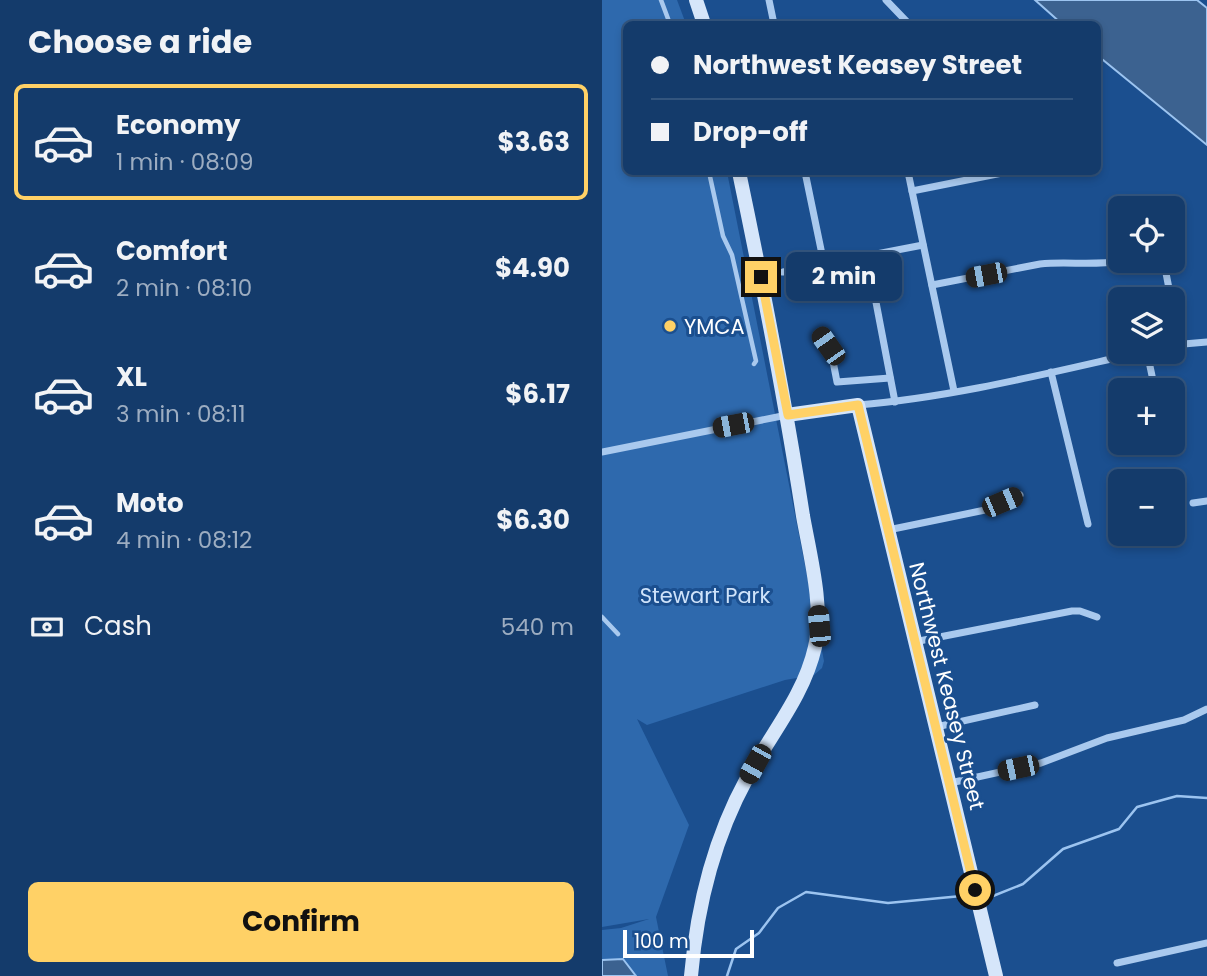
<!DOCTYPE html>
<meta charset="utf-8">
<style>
:root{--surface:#143b6b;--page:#1d4271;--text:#f1f3f6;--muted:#9dadc1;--line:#33557e;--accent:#ffd166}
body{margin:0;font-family:Poppins,sans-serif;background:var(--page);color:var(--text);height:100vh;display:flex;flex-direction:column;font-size:26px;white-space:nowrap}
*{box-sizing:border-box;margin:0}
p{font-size:23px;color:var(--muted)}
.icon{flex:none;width:38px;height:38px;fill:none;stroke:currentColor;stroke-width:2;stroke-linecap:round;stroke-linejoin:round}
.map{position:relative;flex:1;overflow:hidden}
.details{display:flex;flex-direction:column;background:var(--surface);width:602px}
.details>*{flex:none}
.hud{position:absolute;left:21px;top:21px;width:478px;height:154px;border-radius:10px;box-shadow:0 4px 10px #0003,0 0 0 2px var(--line);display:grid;align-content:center;height:154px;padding:0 28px;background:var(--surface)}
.controls{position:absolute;left:506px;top:196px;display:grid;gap:14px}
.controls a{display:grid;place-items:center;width:77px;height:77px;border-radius:10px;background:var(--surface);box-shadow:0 4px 10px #0003,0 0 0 2px var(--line);font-size:35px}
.scale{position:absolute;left:21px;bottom:18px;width:131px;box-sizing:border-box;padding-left:7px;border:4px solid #fff;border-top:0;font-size:19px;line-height:24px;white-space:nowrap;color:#fff;-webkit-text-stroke:5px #1b4f8f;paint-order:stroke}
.end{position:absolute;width:32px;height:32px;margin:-16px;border:9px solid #ffd166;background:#111;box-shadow:0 0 0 4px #111}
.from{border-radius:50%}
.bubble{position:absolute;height:49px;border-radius:10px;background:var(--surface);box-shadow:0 4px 10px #0003,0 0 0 2px var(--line);font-size:23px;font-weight:700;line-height:49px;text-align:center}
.car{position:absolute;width:21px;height:42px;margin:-21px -10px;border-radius:9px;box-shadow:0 0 5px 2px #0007;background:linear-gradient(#222 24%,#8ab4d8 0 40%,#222 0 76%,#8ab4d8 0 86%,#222 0)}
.hud b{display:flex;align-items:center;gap:24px;height:66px;font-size:26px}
.hud b+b{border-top:2px solid var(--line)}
.hud i{width:18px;height:18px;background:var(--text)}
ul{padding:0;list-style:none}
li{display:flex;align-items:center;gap:21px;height:116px;margin:0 14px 10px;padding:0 14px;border:4px solid transparent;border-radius:10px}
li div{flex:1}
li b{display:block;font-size:26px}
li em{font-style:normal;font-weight:700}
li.selected{border-color:var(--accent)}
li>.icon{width:63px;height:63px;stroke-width:1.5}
h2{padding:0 28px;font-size:32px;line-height:84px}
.pay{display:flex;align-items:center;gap:18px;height:77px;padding:0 28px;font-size:26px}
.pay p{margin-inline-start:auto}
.primary-button{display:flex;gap:14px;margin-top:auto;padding:14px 28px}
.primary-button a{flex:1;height:80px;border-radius:10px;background:var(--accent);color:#111;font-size:28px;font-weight:700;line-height:80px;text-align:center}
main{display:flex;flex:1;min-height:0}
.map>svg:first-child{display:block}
</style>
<main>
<section class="details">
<h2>Choose a ride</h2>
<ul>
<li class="selected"><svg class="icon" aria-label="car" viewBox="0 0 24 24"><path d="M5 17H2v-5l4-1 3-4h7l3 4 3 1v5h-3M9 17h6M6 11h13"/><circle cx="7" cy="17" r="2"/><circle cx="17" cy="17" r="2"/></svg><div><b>Economy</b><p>1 min · 08:09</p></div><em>$3.63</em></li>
<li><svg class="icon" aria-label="car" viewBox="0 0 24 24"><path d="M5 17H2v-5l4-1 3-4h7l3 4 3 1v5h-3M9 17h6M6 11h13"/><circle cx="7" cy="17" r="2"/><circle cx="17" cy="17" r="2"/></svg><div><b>Comfort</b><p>2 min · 08:10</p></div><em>$4.90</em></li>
<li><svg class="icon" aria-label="car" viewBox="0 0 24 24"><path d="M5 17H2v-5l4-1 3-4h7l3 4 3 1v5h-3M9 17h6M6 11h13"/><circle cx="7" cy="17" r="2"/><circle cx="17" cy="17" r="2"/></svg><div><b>XL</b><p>3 min · 08:11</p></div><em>$6.17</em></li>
<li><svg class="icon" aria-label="car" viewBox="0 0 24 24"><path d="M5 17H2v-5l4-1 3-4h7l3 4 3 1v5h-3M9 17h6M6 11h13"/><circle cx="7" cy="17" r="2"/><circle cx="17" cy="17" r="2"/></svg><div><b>Moto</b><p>4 min · 08:12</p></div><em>$6.30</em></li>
</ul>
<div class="pay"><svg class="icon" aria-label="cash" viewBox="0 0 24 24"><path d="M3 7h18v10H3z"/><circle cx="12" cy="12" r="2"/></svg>Cash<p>540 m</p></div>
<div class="primary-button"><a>Confirm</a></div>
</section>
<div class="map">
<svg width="605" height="976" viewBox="0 0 605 976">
<rect width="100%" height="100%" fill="#1b4f8f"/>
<polygon fill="#2e69ad" points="0,0 75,0 84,24 24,24 24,172 125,172 222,661 220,668 212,675 183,680 45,725 35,719 87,825 54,917 66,976 0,976 0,930 19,928 47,919 0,927"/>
<g fill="#3c6290" stroke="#9cc4f0" stroke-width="2">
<polygon points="433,0 595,0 605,8 605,145 495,55 495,24 460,24"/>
<polygon points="21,959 34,976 0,976 0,960"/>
</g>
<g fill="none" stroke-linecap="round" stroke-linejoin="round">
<g stroke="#9cc4f0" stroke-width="2.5">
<polyline points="380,896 391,896 421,884 461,849 517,829 535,807 575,796 605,798"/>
<polyline points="125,976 134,949 157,933 176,908 204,892 286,903 370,895"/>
</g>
<g stroke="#a9c9ee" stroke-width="4.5">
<polyline points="59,0 68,24"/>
<polyline points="107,172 121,236 130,255 154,361 152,364"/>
<polyline points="0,617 16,634"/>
</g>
<g stroke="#a9c9ee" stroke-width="7">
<polyline points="167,0 172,24"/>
<polyline points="284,0 307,24"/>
<polyline points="203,172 222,264"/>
<polyline points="306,172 352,391"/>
<polyline points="310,191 405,172"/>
<polyline points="265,255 293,402"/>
<polyline points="556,261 564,273 569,299"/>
<polyline points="181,272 321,245"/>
<path d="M330,285L438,264C465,261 491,266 518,261"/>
<polyline points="570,310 576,344"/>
<polyline points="218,334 229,351 235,382 288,378"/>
<polyline points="570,345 605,342"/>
<polyline points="545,352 553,390"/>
<polyline points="449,372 486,524"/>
<path d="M256,405C352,397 446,373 540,352"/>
<polyline points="0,452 185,415"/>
<polyline points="591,503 605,501"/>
<polyline points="286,530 383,510 418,495"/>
<polyline points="312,642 470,611 478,611 495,617"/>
<polyline points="334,727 433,705"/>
<polyline points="348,783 439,763 505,738 582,720 605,709"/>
<polyline points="515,963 605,943"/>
</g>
<g stroke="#d6e6fa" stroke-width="14">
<polyline points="94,0 102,24"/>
<polyline points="185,415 256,405 394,976"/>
<path d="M89,976C95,907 111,840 145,778C168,735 202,696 213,647C222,608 208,555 201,516C183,400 161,286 137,172"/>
</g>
</g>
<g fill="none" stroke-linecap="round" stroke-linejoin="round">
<polyline stroke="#ffd166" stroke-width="9" points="159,277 186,415 256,405 373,890"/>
</g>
<circle fill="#ffd166" stroke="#1b4f8f" stroke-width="2.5" cx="68" cy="326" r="7"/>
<g text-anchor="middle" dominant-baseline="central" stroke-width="6" stroke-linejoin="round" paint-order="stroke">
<g font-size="21" fill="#fff" stroke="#1b4f8f" text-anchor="start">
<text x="82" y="326">YMCA</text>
</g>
<g font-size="21" fill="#cfe3fa" stroke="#1b4f8f">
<text x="103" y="595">Stewart Park</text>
</g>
<g font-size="21" fill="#fff" stroke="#1b4f8f">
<text transform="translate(345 686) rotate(76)">Northwest Keasey Street</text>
</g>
</g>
</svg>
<div class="controls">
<a><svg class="icon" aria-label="locate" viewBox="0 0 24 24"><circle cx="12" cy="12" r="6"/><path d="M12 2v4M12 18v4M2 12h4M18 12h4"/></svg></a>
<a><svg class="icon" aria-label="layers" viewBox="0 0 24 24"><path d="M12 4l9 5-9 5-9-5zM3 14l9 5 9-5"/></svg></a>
<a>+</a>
<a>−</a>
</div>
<div class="scale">100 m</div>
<i class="end from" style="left:373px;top:890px"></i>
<i class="end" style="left:159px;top:277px"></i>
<div class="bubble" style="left:184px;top:252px;width:116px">2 min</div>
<i class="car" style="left:384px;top:275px;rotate:259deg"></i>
<i class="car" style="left:226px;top:346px;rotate:325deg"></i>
<i class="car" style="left:131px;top:425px;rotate:259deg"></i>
<i class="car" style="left:400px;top:502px;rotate:67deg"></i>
<i class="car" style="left:217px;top:626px;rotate:355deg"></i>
<i class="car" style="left:153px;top:764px;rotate:209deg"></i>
<i class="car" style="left:416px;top:768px;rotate:258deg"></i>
<div class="hud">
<b><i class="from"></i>Northwest Keasey Street</b>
<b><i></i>Drop-off</b>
</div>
</div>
</main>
